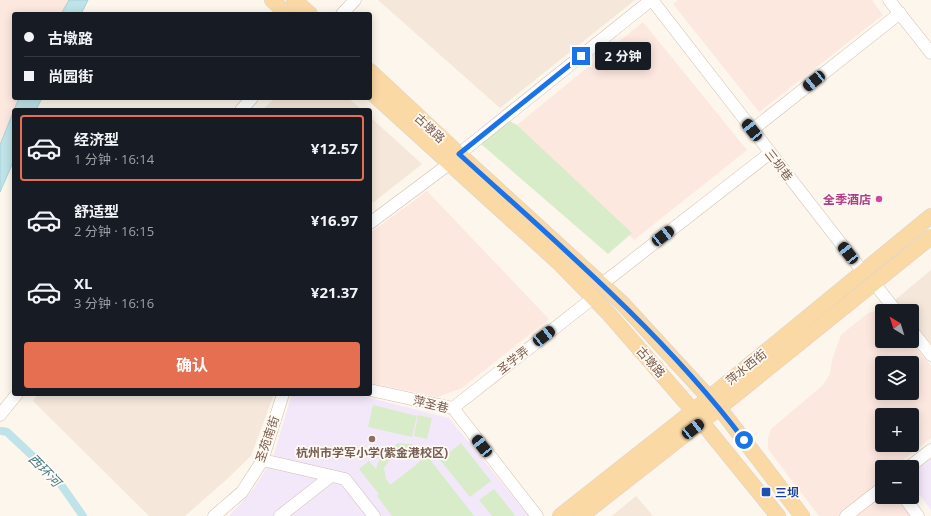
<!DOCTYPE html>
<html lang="zh">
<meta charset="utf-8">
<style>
:root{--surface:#171b24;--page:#20242c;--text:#f1f3f6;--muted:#9ea1a6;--line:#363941;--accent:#e76f51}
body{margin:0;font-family:"Open Sans","Noto Sans SC",sans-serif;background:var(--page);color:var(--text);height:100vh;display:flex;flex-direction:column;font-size:15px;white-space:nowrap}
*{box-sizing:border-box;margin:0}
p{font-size:13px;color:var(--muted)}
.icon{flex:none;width:22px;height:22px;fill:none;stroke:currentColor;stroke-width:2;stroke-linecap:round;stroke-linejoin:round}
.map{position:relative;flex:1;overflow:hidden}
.sheet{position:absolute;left:12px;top:108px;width:360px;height:288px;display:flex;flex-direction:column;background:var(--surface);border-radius:4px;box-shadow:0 2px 10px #0003}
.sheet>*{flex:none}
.guide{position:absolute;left:12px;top:12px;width:360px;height:88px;border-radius:4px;box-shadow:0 2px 10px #0003;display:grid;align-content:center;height:88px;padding:0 12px;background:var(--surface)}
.needle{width:26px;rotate:322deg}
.controls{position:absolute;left:875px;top:304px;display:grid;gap:8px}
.controls a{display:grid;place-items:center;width:44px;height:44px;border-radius:4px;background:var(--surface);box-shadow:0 2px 10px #0003;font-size:20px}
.end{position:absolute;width:18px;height:18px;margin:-9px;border:5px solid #1a73e8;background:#fff;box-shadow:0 0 0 2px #fff}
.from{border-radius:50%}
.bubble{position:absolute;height:28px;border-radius:4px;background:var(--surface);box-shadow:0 2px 10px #0003;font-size:13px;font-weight:700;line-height:28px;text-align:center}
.car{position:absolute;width:12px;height:24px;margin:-12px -6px;border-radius:5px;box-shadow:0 0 3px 1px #0007;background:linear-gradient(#222 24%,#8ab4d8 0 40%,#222 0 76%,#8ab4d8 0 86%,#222 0)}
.guide b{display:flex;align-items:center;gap:14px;height:38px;font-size:15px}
.guide b+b{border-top:1px solid var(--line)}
.guide i{width:10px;height:10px;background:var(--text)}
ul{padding:7px 0 0;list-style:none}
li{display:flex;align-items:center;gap:12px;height:66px;margin:0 8px 6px;padding:0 4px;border:2px solid transparent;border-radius:4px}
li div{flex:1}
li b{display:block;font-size:15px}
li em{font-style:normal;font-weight:700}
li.current{border-color:var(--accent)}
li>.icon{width:36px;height:36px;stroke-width:1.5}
.primary-button{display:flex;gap:8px;margin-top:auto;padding:8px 12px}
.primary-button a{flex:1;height:46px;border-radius:4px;background:var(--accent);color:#fff;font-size:16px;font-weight:700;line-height:46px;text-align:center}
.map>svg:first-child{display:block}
</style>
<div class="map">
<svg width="931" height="516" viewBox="0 0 931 516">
<rect width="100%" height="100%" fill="#fdf6ec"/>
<g fill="#f5e8da">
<polygon points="378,0 635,0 500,108"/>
<polygon points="275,98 348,98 362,110 262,110"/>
<polygon points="370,117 422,164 370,205"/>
<polygon points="931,270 931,344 912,321 912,311 904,311 895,300"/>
<polygon points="38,394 274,394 251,456 226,480 185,516 149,516 33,401"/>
<polygon points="636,496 653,516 612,516"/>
</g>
<g fill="#fde8e0" fill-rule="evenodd">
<polygon points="0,0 75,0 68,14 14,14 14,98 27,98 21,110 14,110 14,124 0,154"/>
<polygon points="678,0 872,0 883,15 759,112 673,4"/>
<polygon points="643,22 747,150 634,240 517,125"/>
<polygon points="427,191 549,319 462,388 438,397 370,383 370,233"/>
<path d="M879,310L882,311V341H910L931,366V438L894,467H882V497H897L912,516H819L768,449V438L771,429L823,385L830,374L832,360L841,335L868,313ZM882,363H912V393H882ZM882,415H912V445H882Z"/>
</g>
<g fill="#f3e8fa">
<polygon points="292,394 355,394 449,418 529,516 229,516 252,491 272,460"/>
<polygon points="931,458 931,510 912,485 912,473"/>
</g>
<g fill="#d8ecc9" fill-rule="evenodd">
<polygon points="509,121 517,125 632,233 608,254 481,144"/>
<polygon points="373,405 417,416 412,437 368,427"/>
<polygon points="418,415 432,418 427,439 414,436"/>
<path d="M398,443L411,444L421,448L474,516H392L377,496L379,494L359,469L369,461L376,469C380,455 385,450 398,443ZM401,451L415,454L421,461L390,485L386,479L384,468L394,454Z"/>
<polygon points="461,443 491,481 470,497 440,460"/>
<polygon points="494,489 515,515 514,516 492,516 479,500"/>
</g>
<g fill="#bfe3e8" stroke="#a5d3da">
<polygon points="69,0 88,0 81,14 61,14"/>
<polygon points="19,98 42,98 36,110 14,110"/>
<polygon points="14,110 14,160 0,192 0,145"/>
</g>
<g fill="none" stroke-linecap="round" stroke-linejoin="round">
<polyline stroke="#bfe3e8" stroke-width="8" points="2,431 7,432 57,479 83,516"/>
<g stroke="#d1beb0" stroke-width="13">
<g id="minor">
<polyline points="652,0 863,272"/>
<polyline points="889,0 931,53"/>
<polyline points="342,14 355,0"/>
<polyline points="241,110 252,98"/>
<polyline points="752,130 900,13"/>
<polyline points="459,154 651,0"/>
<polyline points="370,223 449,164"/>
<polyline points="874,283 896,311"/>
<polyline points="602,284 770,153"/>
<polyline points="912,331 931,355"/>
<polyline points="370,390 453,408 537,516"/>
<polyline points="453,408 593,298"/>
<polyline points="0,415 17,394"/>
<polyline points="267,461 345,479 374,516"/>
<polyline points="909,467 931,450"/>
<polyline points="904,497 918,516"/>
<polyline points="214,516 242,492 262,461 283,394"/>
<polyline points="280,516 331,476"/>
<polyline points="846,516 882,488"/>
</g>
</g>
<g stroke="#dad1cd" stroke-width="16">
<g id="major">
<polyline points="272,0 287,14"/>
<polyline points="294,0 310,14"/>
<polyline points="370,71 459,154 622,303 724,414 802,516"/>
<polyline points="370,91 558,262 609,314 688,405 778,516"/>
<polyline points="560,516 693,411 931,216"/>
<polyline points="581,516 719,408 931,237"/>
</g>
</g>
<use href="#minor" stroke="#fff" stroke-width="12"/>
<use href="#major" stroke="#fbd9a5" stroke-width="15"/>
</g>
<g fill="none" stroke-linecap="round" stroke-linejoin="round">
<path stroke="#1a73e8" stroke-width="5" d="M581,56L459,154C558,244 662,332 744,440"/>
</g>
<circle fill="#d1479c" stroke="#fffaf3" stroke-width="1.5" cx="879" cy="199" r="4"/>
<circle fill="#8d6e63" stroke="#fffaf3" stroke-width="1.5" cx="372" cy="439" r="4"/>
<rect fill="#1a4fb4" stroke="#fffaf3" stroke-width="1.5" x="761" y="487" width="10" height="10" rx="2"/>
<g text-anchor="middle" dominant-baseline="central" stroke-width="3.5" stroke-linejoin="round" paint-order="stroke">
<g font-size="12" fill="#7a5c4d" stroke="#fffaf3">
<text transform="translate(430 128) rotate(43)">古墩路</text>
<text transform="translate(779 165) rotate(52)">三坝巷</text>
<text transform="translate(513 360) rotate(-38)">圣学弄</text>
<text transform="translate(651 362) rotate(49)">古墩路</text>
<text transform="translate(746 367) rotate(-39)">萍水西街</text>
<text transform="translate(431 404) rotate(14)">萍圣巷</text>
<text transform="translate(267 439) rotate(-71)">圣苑南街</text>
</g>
<g font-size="12" font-weight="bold" fill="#b23c85" stroke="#fffaf3" text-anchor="end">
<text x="871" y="199">全季酒店</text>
</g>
<g font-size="12" font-weight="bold" fill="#785e54" stroke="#fffaf3">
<text x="372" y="452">杭州市学军小学(紫金港校区)</text>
</g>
<g font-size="12" font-weight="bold" fill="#164399" stroke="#fffaf3" text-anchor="start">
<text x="775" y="492">三坝</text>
</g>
<g font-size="13" font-style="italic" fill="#437c86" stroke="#fffaf3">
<text transform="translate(45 470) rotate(46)">西环河</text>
</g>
</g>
</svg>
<div class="controls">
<a><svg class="needle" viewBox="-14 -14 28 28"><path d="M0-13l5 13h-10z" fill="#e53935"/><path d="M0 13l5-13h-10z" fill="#9ea1a6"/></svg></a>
<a><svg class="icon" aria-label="layers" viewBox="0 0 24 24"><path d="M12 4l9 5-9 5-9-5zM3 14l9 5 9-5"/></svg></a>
<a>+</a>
<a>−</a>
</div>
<i class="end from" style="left:744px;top:440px"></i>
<i class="end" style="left:581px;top:56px"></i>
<div class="bubble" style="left:595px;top:42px;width:56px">2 分钟</div>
<i class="car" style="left:814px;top:81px;rotate:231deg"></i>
<i class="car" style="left:752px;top:130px;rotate:322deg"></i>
<i class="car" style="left:663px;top:236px;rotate:52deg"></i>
<i class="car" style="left:848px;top:253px;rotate:322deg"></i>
<i class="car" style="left:544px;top:336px;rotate:52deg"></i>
<i class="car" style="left:693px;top:429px;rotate:52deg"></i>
<i class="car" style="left:482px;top:446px;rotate:322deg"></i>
<div class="guide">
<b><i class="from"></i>古墩路</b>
<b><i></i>尚园街</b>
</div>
<section class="sheet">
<ul>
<li class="current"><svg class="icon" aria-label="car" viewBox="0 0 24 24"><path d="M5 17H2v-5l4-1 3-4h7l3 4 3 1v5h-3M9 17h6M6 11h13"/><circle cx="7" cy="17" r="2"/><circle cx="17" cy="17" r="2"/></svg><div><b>经济型</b><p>1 分钟 · 16:14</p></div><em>¥12.57</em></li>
<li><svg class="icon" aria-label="car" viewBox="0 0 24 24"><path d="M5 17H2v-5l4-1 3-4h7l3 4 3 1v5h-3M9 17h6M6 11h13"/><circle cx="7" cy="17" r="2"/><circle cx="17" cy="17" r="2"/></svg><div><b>舒适型</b><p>2 分钟 · 16:15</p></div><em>¥16.97</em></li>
<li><svg class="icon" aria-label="car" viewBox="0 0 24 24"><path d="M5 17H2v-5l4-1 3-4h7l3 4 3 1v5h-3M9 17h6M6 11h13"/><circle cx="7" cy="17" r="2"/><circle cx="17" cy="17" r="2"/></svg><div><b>XL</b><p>3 分钟 · 16:16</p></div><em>¥21.37</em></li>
</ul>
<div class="primary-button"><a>确认</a></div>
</section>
</div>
